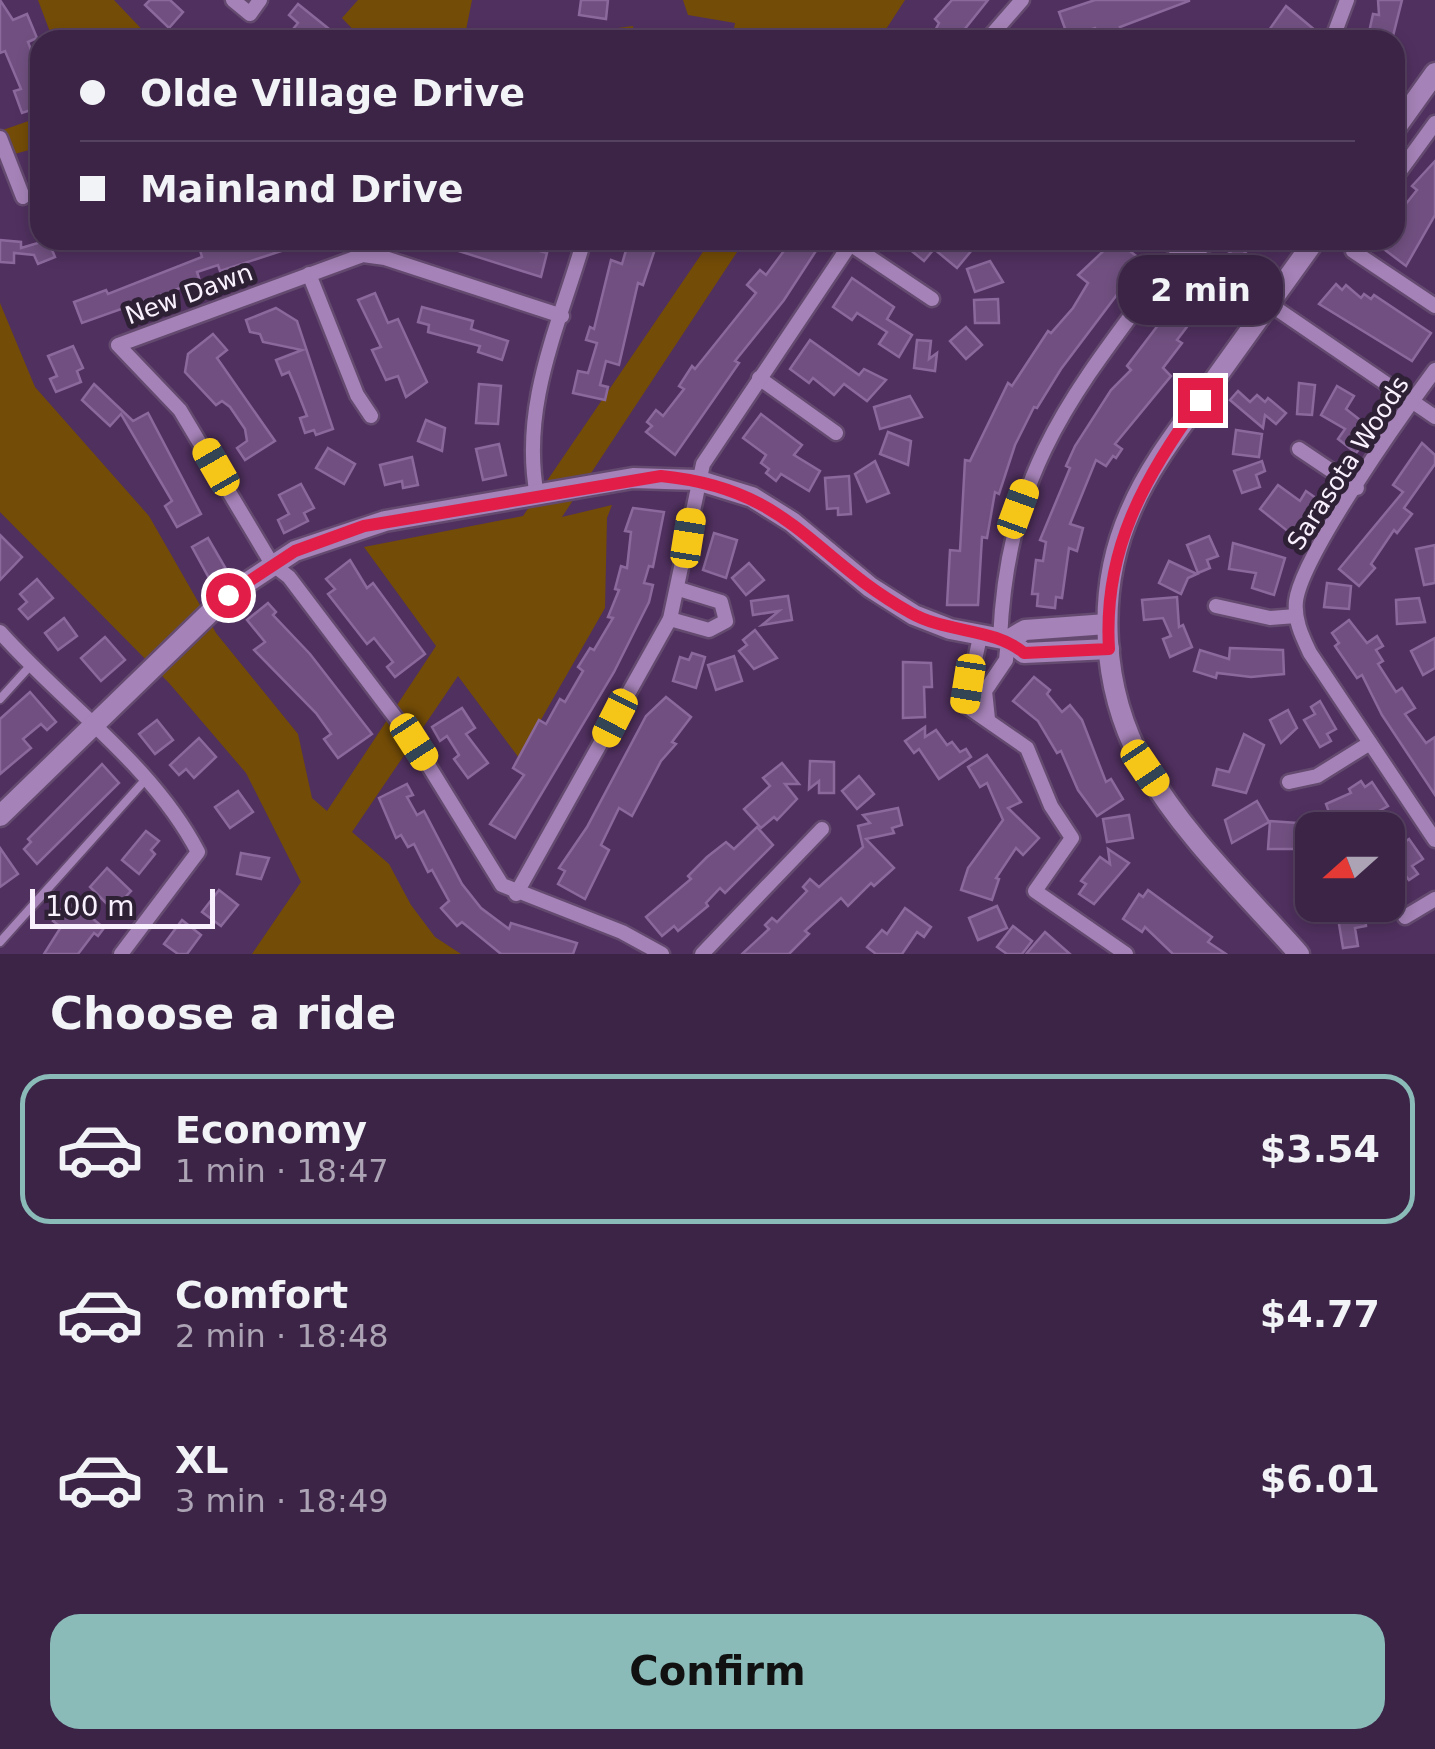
<!DOCTYPE html>
<meta charset="utf-8">
<style>
:root{--surface:#3c2447;--page:#473052;--text:#f1f3f6;--muted:#aca4b4;--line:#554160;--accent:#8bbbb9}
body{margin:0;font-family:"DejaVu Sans",sans-serif;background:var(--page);color:var(--text);height:100vh;display:flex;flex-direction:column;font-size:38px;white-space:nowrap}
*{box-sizing:border-box;margin:0}
p{font-size:32px;color:var(--muted)}
.icon{flex:none;width:55px;height:55px;fill:none;stroke:currentColor;stroke-width:2;stroke-linecap:round;stroke-linejoin:round}
.map{position:relative;height:954px;overflow:hidden}
.side{display:flex;flex-direction:column;background:var(--surface);flex:1}
.side>*{flex:none}
.top-card{position:absolute;left:30px;top:30px;width:1375px;height:220px;border-radius:30px;box-shadow:0 5px 15px #0003,0 0 0 2px var(--line);display:grid;align-content:center;height:220px;padding:0 50px;background:var(--surface)}
.needle{width:65px;rotate:249deg}
.buttons{position:absolute;left:1295px;top:812px;display:grid;gap:20px}
.buttons a{display:grid;place-items:center;width:110px;height:110px;border-radius:20px;background:var(--surface);box-shadow:0 5px 15px #0003,0 0 0 2px var(--line);font-size:50px}
.scale{position:absolute;left:30px;bottom:25px;width:185px;box-sizing:border-box;padding-left:10px;border:5px solid #f8f0fc;border-top:0;font-size:28px;line-height:35px;white-space:nowrap;color:#f8f0fc;-webkit-text-stroke:8px #2e2035;paint-order:stroke}
.end{position:absolute;width:45px;height:45px;margin:-22px;border:12px solid #e11d48;background:#fff;box-shadow:0 0 0 5px #fff}
.from{border-radius:50%}
.bubble{position:absolute;height:70px;border-radius:30px;background:var(--surface);box-shadow:0 5px 15px #0003,0 0 0 2px var(--line);font-size:32px;font-weight:700;line-height:70px;text-align:center}
.car{position:absolute;width:30px;height:60px;margin:-30px -15px;border-radius:12px;box-shadow:0 0 8px 2px #0007;background:linear-gradient(#f5c518 24%,#345 0 40%,#f5c518 0 76%,#345 0 86%,#f5c518 0)}
.top-card b{display:flex;align-items:center;gap:35px;height:95px;font-size:38px}
.top-card b+b{border-top:2px solid var(--line)}
.top-card i{width:25px;height:25px;background:var(--text)}
ul{padding:0;list-style:none}
li{display:flex;align-items:center;gap:30px;height:150px;margin:0 20px 15px;padding:0 30px;border:5px solid transparent;border-radius:30px}
li div{flex:1}
li b{display:block;font-size:38px}
li em{font-style:normal;font-weight:700}
li.selected{border-color:var(--accent)}
li>.icon{width:90px;height:90px;stroke-width:1.5}
h2{padding:0 50px;font-size:45px;line-height:120px}
.action{display:flex;gap:20px;margin-top:auto;padding:20px 50px}
.action a{flex:1;height:115px;border-radius:30px;background:var(--accent);color:#111;font-size:40px;font-weight:700;line-height:115px;text-align:center}
.map>svg:first-child{display:block}
</style>
<div class="map">
<svg width="1435" height="954" viewBox="0 0 1435 954">
<rect width="100%" height="100%" fill="#50305f"/>
<g fill="#734c07">
<polygon points="38,0 114,0 152,40 53,40"/>
<polygon points="358,0 472,0 464,40 363,40 342,18"/>
<polygon points="683,0 905,0 879,40 732,40 735,23 688,15"/>
<polygon points="633,26 635,40 547,40 550,37"/>
<polygon points="40,117 40,147 0,158 0,131"/>
<polygon points="711,240 745,240 562,517 612,505 607,518 605,608 519,758 458,676 352,832 389,864 411,905 435,937 461,954 252,954 301,882 246,773 169,683 0,512 0,303 35,387 149,516 216,633 298,734 312,798 327,811 436,646 364,547 523,516"/>
</g>
<g fill="#715081" stroke="#8b699c" stroke-width="2.5">
<polygon points="0,0 13,20 27,14 37,38 28,42 38,68 35,69 40,107 22,113 14,91 21,89 5,51 0,53"/>
<polygon points="150,0 170,0 183,12 169,28 145,5"/>
<polygon points="581,0 608,0 606,19 579,15"/>
<polygon points="952,0 988,0 956,40 930,40 939,23 935,19"/>
<polygon points="1095,0 1189,0 1189,1 1120,27 1122,31 1100,40 1095,28 1068,37 1059,12"/>
<polygon points="1378,0 1402,0 1392,40 1368,37 1373,14 1379,15"/>
<polygon points="298,4 329,29 320,40 297,40 289,34 298,23 289,15"/>
<polygon points="1286,6 1316,31 1309,40 1262,40"/>
<polygon points="1435,161 1435,215 1406,266 1372,240 1395,240 1395,211 1401,202 1405,205 1417,190 1412,186"/>
<polygon points="0,240 21,242 21,248 48,240 55,257 38,264 34,255 14,253 14,263 0,262"/>
<polygon points="228,240 312,241 220,271 218,265 197,272 200,281 82,323 74,302 106,290 108,294 202,257 200,250"/>
<polygon points="500,240 547,253 541,277 427,241"/>
<polygon points="629,240 658,240 643,285 638,283 619,365 606,361 600,385 608,387 605,400 573,393 578,371 588,373 597,343 586,340 590,327 594,329 611,260 622,264"/>
<polygon points="792,240 823,240 784,300 735,361 739,363 675,455 646,432 652,426 647,422 656,410 663,416 684,389 679,386 692,366 695,369 756,293 747,285 760,270 766,275"/>
<polygon points="898,240 972,240 977,244 957,268 934,249 924,261"/>
<polygon points="1115,240 1139,258 1134,265 1137,268 1061,369 1037,408 1034,407 1015,445 999,494 995,492 987,538 982,537 978,605 947,605 950,550 960,551 965,460 970,461 1008,383 1012,386 1048,331 1051,333 1073,308 1088,283 1078,275"/>
<polygon points="1214,240 1259,240 1238,259"/>
<polygon points="990,261 1003,282 975,292 967,269"/>
<polygon points="852,278 894,307 887,319 912,335 899,357 879,344 887,332 857,313 852,320 833,307"/>
<polygon points="1194,278 1217,294 1211,303 1215,306 1207,317 1199,311 1177,340 1182,343 1163,368 1171,376 1115,444 1122,449 1116,458 1113,456 1106,466 1096,460 1070,524 1083,528 1077,551 1069,548 1062,598 1056,597 1055,608 1037,606 1038,594 1032,594 1036,560 1043,561 1046,542 1040,540 1070,468 1066,466 1075,446 1111,390 1131,370 1127,366"/>
<polygon points="1336,284 1342,290 1346,285 1361,298 1364,294 1371,299 1374,295 1431,333 1412,361 1319,304"/>
<polygon points="375,293 388,323 398,319 427,382 406,397 398,376 386,380 372,350 381,347 358,300"/>
<polygon points="998,299 999,323 975,323 974,300"/>
<polygon points="422,307 473,321 471,329 508,341 502,360 478,352 480,346 428,332 429,325 418,322"/>
<polygon points="276,308 297,321 333,429 316,435 314,430 305,433 300,418 307,416 298,393 289,372 282,375 276,360 302,350 263,342 260,334 250,332 246,320"/>
<polygon points="966,327 982,345 966,359 950,341"/>
<polygon points="213,334 227,350 217,358 275,441 245,460 237,448 247,441 245,429 230,407 222,401 216,405 185,372 188,354"/>
<polygon points="810,340 859,375 864,369 886,380 867,401 844,384 834,395 813,378 809,383 790,369"/>
<polygon points="917,340 931,341 929,359 937,353 935,371 914,368"/>
<polygon points="73,346 83,368 77,371 81,382 56,392 50,379 57,376 48,356"/>
<polygon points="1299,383 1315,385 1312,415 1297,414"/>
<polygon points="94,384 133,421 148,413 201,514 177,527 165,506 172,501 121,414 110,426 82,400"/>
<polygon points="479,384 501,386 498,424 476,423"/>
<polygon points="1337,386 1354,396 1346,409 1374,431 1356,453 1338,439 1345,429 1321,415"/>
<polygon points="1238,391 1250,402 1257,395 1265,402 1268,398 1286,413 1276,424 1265,415 1263,428 1230,400"/>
<polygon points="910,396 922,417 880,429 874,407"/>
<polygon points="761,414 802,445 794,455 820,471 809,491 781,474 776,481 766,473 769,469 761,463 766,455 743,438"/>
<polygon points="426,420 445,428 442,451 418,441"/>
<polygon points="1236,430 1262,434 1259,457 1233,454"/>
<polygon points="888,432 911,441 908,465 880,454"/>
<polygon points="1422,443 1435,455 1435,464 1404,508 1412,514 1397,533 1394,530 1371,564 1375,568 1359,586 1339,569 1403,492 1393,485"/>
<polygon points="499,444 506,475 483,480 476,449"/>
<polygon points="328,448 355,464 344,484 316,468"/>
<polygon points="412,457 418,485 403,488 402,481 385,485 380,465"/>
<polygon points="875,461 889,493 867,502 855,474"/>
<polygon points="1262,461 1265,471 1256,475 1260,487 1242,493 1234,471"/>
<polygon points="849,476 851,514 838,515 838,508 827,509 825,478"/>
<polygon points="301,484 314,508 304,513 308,521 284,533 278,520 289,514 279,495"/>
<polygon points="1278,485 1300,501 1306,491 1316,498 1312,504 1321,511 1300,541 1260,509"/>
<polygon points="633,508 664,512 653,567 649,566 644,583 653,585 649,602 614,672 515,838 490,824 524,775 513,768 539,720 546,724 560,699 565,702 583,671 578,667 590,648 594,650 613,618 608,617 619,590 615,589 621,566 627,568 631,532 625,531"/>
<polygon points="714,533 737,540 726,578 703,570"/>
<polygon points="0,535 22,557 0,580"/>
<polygon points="1209,536 1218,556 1207,560 1210,568 1198,573 1187,545"/>
<polygon points="208,538 226,569 209,578 192,547"/>
<polygon points="1233,543 1285,558 1274,595 1252,588 1256,573 1229,569"/>
<polygon points="1435,545 1435,583 1424,585 1416,549"/>
<polygon points="350,560 367,588 373,583 425,654 395,677 387,667 393,662 381,647 374,638 367,644 328,594 335,589 326,579"/>
<polygon points="1169,561 1197,574 1188,578 1181,594 1159,583"/>
<polygon points="749,563 764,580 746,595 732,578"/>
<polygon points="37,579 53,598 28,619 19,609 27,602 20,594"/>
<polygon points="1327,583 1351,586 1349,609 1324,607"/>
<polygon points="788,596 792,620 762,625 779,611 753,615 751,601"/>
<polygon points="1177,597 1179,627 1183,625 1192,647 1170,657 1163,639 1171,636 1163,618 1144,620 1142,600"/>
<polygon points="1419,598 1425,622 1397,624 1396,600"/>
<polygon points="268,603 276,612 273,615 310,654 372,734 338,758 324,739 331,734 316,713 254,650 265,642 247,620"/>
<polygon points="64,618 77,636 58,650 45,633"/>
<polygon points="1349,620 1367,643 1377,636 1383,646 1376,650 1383,661 1378,664 1396,692 1402,688 1415,708 1405,714 1426,743 1435,737 1435,795 1382,715 1362,675 1357,678 1335,646 1339,643 1332,633"/>
<polygon points="755,630 777,658 754,669 739,651 747,645 743,640"/>
<polygon points="105,637 125,660 101,681 81,658"/>
<polygon points="1435,638 1435,668 1423,675 1411,651"/>
<polygon points="1230,648 1283,650 1284,674 1251,677 1217,673 1216,678 1194,671 1200,650 1229,659"/>
<polygon points="692,653 705,657 696,688 673,681 680,657 689,660"/>
<polygon points="734,656 742,681 716,690 708,665"/>
<polygon points="903,662 931,663 932,687 924,687 925,717 903,718"/>
<polygon points="1034,677 1050,690 1047,694 1062,712 1070,705 1082,720 1106,782 1111,779 1123,799 1097,816 1078,790 1061,751 1057,753 1038,721 1013,701"/>
<polygon points="30,692 56,722 47,730 41,724 23,739 31,748 0,774 0,719"/>
<polygon points="666,697 691,717 672,742 676,744 661,761 632,816 619,808 601,845 609,850 585,899 558,884 565,871 559,868 587,827 646,716"/>
<polygon points="1320,701 1336,729 1327,734 1331,741 1320,747 1304,720 1315,714 1311,707"/>
<polygon points="462,708 475,728 466,734 488,763 468,778 454,759 459,755 447,736 440,741 432,727"/>
<polygon points="1288,710 1297,728 1281,743 1270,720"/>
<polygon points="157,720 173,740 155,754 139,734"/>
<polygon points="925,727 925,737 936,730 947,745 952,742 960,752 966,749 971,757 939,779 919,749 914,753 905,741"/>
<polygon points="1244,734 1264,745 1246,793 1213,785 1217,769 1229,772"/>
<polygon points="199,738 216,757 194,778 186,769 179,775 170,765"/>
<polygon points="987,755 1021,802 1008,808 1039,838 1023,855 1016,848 996,878 999,879 992,900 961,890 968,868 1003,820 987,783 980,787 968,767"/>
<polygon points="810,761 834,762 834,793 819,793 819,781 809,789"/>
<polygon points="782,763 799,784 785,784 797,799 777,820 774,817 761,828 744,809 770,786 763,778"/>
<polygon points="102,764 119,783 37,864 24,849 31,842 28,839"/>
<polygon points="859,776 874,794 857,809 842,791"/>
<polygon points="1361,781 1365,787 1372,782 1388,806 1344,830 1312,830 1312,849 1268,849 1270,821 1298,823 1330,815 1326,804 1351,793 1349,789"/>
<polygon points="407,784 413,795 407,797 417,815 424,811 462,884 481,908 509,929 511,923 577,943 573,954 501,954 462,922 457,926 441,908 449,901 432,870 428,872 414,844 408,847 401,835 396,838 379,798"/>
<polygon points="238,791 253,812 230,828 215,807"/>
<polygon points="1257,801 1269,822 1232,843 1225,820"/>
<polygon points="898,808 902,825 892,828 894,833 866,839 894,868 874,886 871,883 848,906 841,898 805,931 809,934 789,954 742,954 769,929 765,925 772,918 777,922 807,891 803,887 810,879 819,887 863,847 858,826 870,823 863,815"/>
<polygon points="1129,815 1133,838 1107,842 1103,819"/>
<polygon points="757,827 773,845 725,893 720,888 706,903 708,906 678,931 674,926 662,936 646,917 691,879 688,876 707,857 726,842 734,849"/>
<polygon points="146,831 159,841 151,850 155,854 139,874 122,860"/>
<polygon points="1409,839 1423,859 1412,866 1418,874 1409,880 1402,871 1388,882 1388,854"/>
<polygon points="0,848 18,874 0,887"/>
<polygon points="1108,849 1129,863 1094,904 1079,894 1086,884 1081,881 1100,857 1110,864"/>
<polygon points="241,853 269,858 261,879 237,874"/>
<polygon points="107,868 131,891 113,910 90,887"/>
<polygon points="219,890 238,905 221,926 202,912"/>
<polygon points="1148,890 1212,937 1208,942 1226,954 1173,954 1145,927 1142,932 1123,919 1139,894 1143,897"/>
<polygon points="69,899 104,928 98,936 94,933 78,954 44,954 61,927 53,921"/>
<polygon points="997,906 1007,928 978,940 969,918"/>
<polygon points="905,908 931,927 924,937 917,932 902,954 876,954 867,947 882,930 887,934"/>
<polygon points="1365,914 1366,926 1355,928 1358,946 1343,948 1338,918"/>
<polygon points="182,920 201,935 187,954 178,954 164,944"/>
<polygon points="1013,926 1032,941 1022,954 1007,954 997,947"/>
<polygon points="1045,932 1070,954 1026,954"/>
</g>
<g fill="none" stroke-linecap="round" stroke-linejoin="round">
<g stroke="#644a6f" stroke-width="12">
<g id="lane">
<polyline points="0,699 30,666"/>
<polyline points="0,942 146,779"/>
</g>
</g>
<g stroke="#644a6f" stroke-width="19">
<g id="street">
<polyline points="233,0 250,14 260,0"/>
<polyline points="987,40 1022,0"/>
<polyline points="1332,40 1347,0"/>
<polyline points="0,138 23,197"/>
<polyline points="1395,178 1435,123"/>
<polyline points="1176,240 1435,417"/>
<polyline points="1356,240 1353,251 1435,306"/>
<polyline points="850,244 932,299"/>
<polyline points="309,274 357,395 371,416"/>
<polyline points="562,316 385,258 363,255 118,345 180,410 272,564 289,577 414,742 502,885 622,932 662,954"/>
<path d="M1435,370C1403,413 1302,555 1296,601C1294,620 1302,636 1310,653L1435,840"/>
<polyline points="759,378 836,433"/>
<polyline points="1299,449 1357,488"/>
<path d="M537,496C520,405 559,326 584,240"/>
<polyline points="1216,606 1270,618 1296,616"/>
<polyline points="670,619 709,630 726,621 721,602 679,589"/>
<path d="M0,632C65,705 152,764 198,852L121,954"/>
<polyline points="980,637 965,705 1027,748 1051,806 1072,838 1035,891 1126,954"/>
<path d="M1000,639C1008,455 1085,381 1187,240"/>
<polyline points="988,719 985,691 1006,660 1008,640"/>
<polyline points="1289,782 1317,776 1370,743"/>
<polyline points="516,894 670,619 703,464 853,240"/>
<polyline points="1405,917 1435,899"/>
<polyline points="702,954 822,829"/>
</g>
</g>
<g stroke="#644a6f" stroke-width="25">
<g id="secondary">
<polyline points="1395,129 1435,73"/>
<polyline points="1008,640 1024,653 1109,649"/>
<polyline points="0,816 228,595 295,551 385,521 633,478 697,480 752,497 792,522 870,587 914,615 950,629 1008,640 1025,630 1107,624"/>
<path d="M1299,954C1246,894 1184,836 1144,766C1101,690 1095,590 1131,510C1151,463 1184,423 1213,382C1247,335 1281,287 1315,240"/>
</g>
</g>
<use href="#lane" stroke="#a582b7" stroke-width="8"/>
<use href="#street" stroke="#a582b7" stroke-width="14"/>
<use href="#secondary" stroke="#a582b7" stroke-width="20"/>
</g>
<g fill="none" stroke-linecap="round" stroke-linejoin="round">
<path stroke="#e11d48" stroke-width="12" d="M228,595L295,551L364,526L661,476C792,489 810,557 911,613C946,633 995,628 1024,653L1109,649C1103,549 1144,479 1200,400"/>
</g>
<g text-anchor="middle" dominant-baseline="central" stroke-width="10" stroke-linejoin="round" paint-order="stroke">
<g font-size="25" fill="#f8f0fc" stroke="#2e2035">
<text transform="translate(189 294) rotate(-20)">New Dawn</text>
<text transform="translate(1348 463) rotate(-57)">Sarasota Woods</text>
</g>
</g>
</svg>
<div class="buttons">
<a><svg class="needle" viewBox="-14 -14 28 28"><path d="M0-13l5 13h-10z" fill="#e53935"/><path d="M0 13l5-13h-10z" fill="#aca4b4"/></svg></a>
</div>
<div class="scale">100 m</div>
<i class="end from" style="left:228px;top:595px"></i>
<i class="end" style="left:1200px;top:400px"></i>
<div class="bubble" style="left:1118px;top:255px;width:165px">2 min</div>
<i class="car" style="left:216px;top:467px;rotate:330deg"></i>
<i class="car" style="left:1018px;top:509px;rotate:20deg"></i>
<i class="car" style="left:688px;top:538px;rotate:9deg"></i>
<i class="car" style="left:968px;top:684px;rotate:189deg"></i>
<i class="car" style="left:615px;top:718px;rotate:207deg"></i>
<i class="car" style="left:414px;top:742px;rotate:147deg"></i>
<i class="car" style="left:1145px;top:768px;rotate:146deg"></i>
<div class="top-card">
<b><i class="from"></i>Olde Village Drive</b>
<b><i></i>Mainland Drive</b>
</div>
</div>
<section class="side">
<h2>Choose a ride</h2>
<ul>
<li class="selected"><svg class="icon" aria-label="car" viewBox="0 0 24 24"><path d="M5 17H2v-5l4-1 3-4h7l3 4 3 1v5h-3M9 17h6M6 11h13"/><circle cx="7" cy="17" r="2"/><circle cx="17" cy="17" r="2"/></svg><div><b>Economy</b><p>1 min · 18:47</p></div><em>$3.54</em></li>
<li><svg class="icon" aria-label="car" viewBox="0 0 24 24"><path d="M5 17H2v-5l4-1 3-4h7l3 4 3 1v5h-3M9 17h6M6 11h13"/><circle cx="7" cy="17" r="2"/><circle cx="17" cy="17" r="2"/></svg><div><b>Comfort</b><p>2 min · 18:48</p></div><em>$4.77</em></li>
<li><svg class="icon" aria-label="car" viewBox="0 0 24 24"><path d="M5 17H2v-5l4-1 3-4h7l3 4 3 1v5h-3M9 17h6M6 11h13"/><circle cx="7" cy="17" r="2"/><circle cx="17" cy="17" r="2"/></svg><div><b>XL</b><p>3 min · 18:49</p></div><em>$6.01</em></li>
</ul>
<div class="action"><a>Confirm</a></div>
</section>
